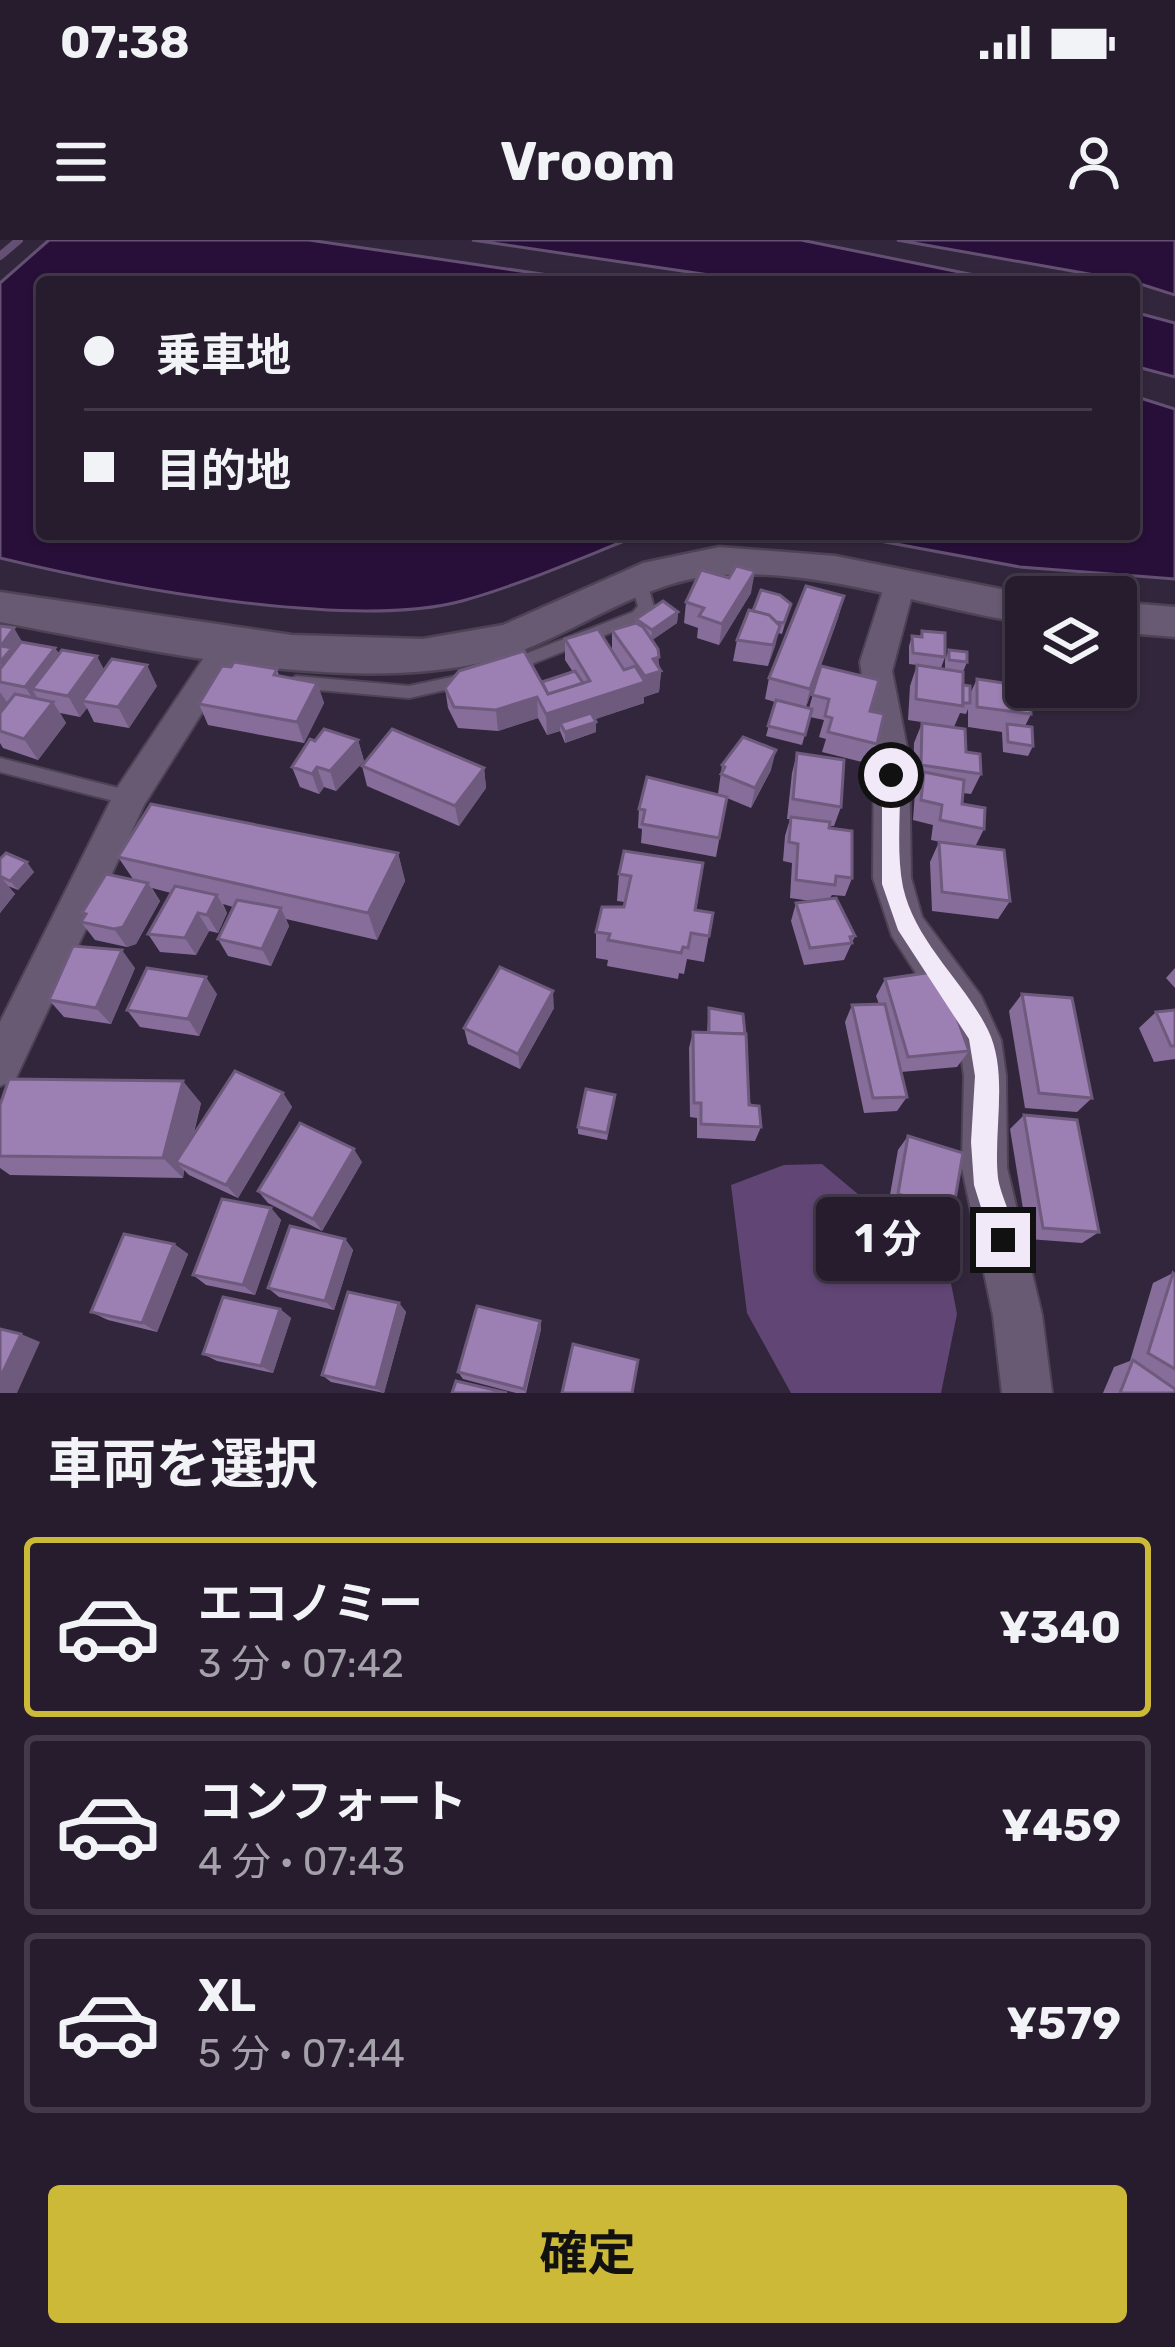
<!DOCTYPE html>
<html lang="ja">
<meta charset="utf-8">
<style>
:root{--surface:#261c2d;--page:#322939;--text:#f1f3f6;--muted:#a4a1aa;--line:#423a49;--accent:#cdb938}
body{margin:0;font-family:Rubik,"Noto Sans JP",sans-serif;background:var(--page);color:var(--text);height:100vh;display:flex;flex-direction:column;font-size:45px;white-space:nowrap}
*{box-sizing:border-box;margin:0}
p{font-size:39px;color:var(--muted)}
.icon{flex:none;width:66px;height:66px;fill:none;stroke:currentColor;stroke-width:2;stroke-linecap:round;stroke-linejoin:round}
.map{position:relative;height:1153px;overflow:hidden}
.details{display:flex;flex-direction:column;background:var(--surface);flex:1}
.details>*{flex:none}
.guide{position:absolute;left:36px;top:36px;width:1104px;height:264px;border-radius:12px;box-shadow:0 3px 9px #0004,0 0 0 3px var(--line);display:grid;align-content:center;height:264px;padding:0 48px;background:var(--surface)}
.tools{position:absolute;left:1005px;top:336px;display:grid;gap:24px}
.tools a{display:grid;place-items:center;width:132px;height:132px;border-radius:12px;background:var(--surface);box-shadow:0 3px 9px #0004,0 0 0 3px var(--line);font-size:60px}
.end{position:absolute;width:54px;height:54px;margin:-27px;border:15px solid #f1e9f7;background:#111;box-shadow:0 0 0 6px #111}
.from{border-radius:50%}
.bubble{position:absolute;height:84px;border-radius:12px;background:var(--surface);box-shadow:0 3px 9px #0004,0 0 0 3px var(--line);font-size:39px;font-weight:700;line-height:84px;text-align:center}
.guide b{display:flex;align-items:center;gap:42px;height:114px;font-size:45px}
.guide b+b{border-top:3px solid var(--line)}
.guide i{width:30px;height:30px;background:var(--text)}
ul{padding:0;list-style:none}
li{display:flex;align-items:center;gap:36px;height:180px;margin:0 24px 18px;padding:0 24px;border:6px solid var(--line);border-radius:12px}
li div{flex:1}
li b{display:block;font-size:45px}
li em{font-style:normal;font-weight:700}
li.current{border-color:var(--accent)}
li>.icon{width:108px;height:108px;stroke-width:1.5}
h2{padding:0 48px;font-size:54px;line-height:144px}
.cta{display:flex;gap:24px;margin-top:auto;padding:24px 48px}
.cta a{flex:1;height:138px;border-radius:12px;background:var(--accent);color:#111;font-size:48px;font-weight:700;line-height:138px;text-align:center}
.status{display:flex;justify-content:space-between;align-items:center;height:84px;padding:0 60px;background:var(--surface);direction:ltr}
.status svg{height:33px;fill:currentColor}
header{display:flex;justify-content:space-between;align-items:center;height:156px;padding:0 48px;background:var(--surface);font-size:54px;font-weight:700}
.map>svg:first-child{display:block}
</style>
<div class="status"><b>07:38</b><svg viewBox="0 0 49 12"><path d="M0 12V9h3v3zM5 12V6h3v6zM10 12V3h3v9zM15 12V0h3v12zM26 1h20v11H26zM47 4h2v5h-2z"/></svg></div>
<header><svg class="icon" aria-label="menu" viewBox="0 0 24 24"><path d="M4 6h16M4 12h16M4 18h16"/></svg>Vroom<svg class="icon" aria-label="person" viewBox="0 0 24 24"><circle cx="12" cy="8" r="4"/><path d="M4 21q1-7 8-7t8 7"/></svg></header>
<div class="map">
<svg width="1175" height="1153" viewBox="0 0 1175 1153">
<rect width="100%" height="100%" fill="#32263c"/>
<polygon fill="#614675" points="822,924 902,991 944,1007 957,1074 941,1153 791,1153 747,1073 731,945 784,925"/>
<g fill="#280f39" stroke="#645072" stroke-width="3">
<path d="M49,0H309L596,42H42V294H642C583,317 523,344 462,361C350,391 115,346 0,318V43Z"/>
<polygon points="472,0 801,0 1009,42 757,42"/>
<polygon points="897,0 1175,0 1175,55 1134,42"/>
<polygon points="1134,72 1175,83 1175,137 1134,126"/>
<polygon points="1134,156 1175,169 1175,339 1020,327 842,294 1134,294"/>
</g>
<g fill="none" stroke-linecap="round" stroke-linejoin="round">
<polyline stroke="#645072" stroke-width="8" points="0,16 19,0"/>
<g stroke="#4e4355" stroke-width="4">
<g id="lane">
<polygon points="638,334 646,339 654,367 643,380 514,431 502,431 500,427 502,423 633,372 638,366 630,339"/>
<polygon points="471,433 479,439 477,443 409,458 296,448 288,442 296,436 409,446"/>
<polygon points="0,518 130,551 136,553 139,558 136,563 130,565 0,532"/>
</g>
</g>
<g stroke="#4e4355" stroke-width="4">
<g id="street">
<polygon points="900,334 915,344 892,431 909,518 911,638 922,677 981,756 1001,800 1006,836 1007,928 1042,1075 1052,1153 1002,1153 993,1075 962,928 964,836 959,800 892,696 873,638 874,518 860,422 885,344"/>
<polygon points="230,392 241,395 246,403 144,565 15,840 0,846 0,782 117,548 219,395"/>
</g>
</g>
<g stroke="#4e4355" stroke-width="5">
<g id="secondary">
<path d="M719,307L835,316L1040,357H1026V383C925,368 823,328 720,335C637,340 569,401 489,421C347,456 144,409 0,382V352L292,395L423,399L503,385L643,323Z"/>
<polygon points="1116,362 1175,367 1175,397 1116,392"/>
</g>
</g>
<use href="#lane" fill="#675a72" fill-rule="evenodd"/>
<use href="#street" fill="#675a72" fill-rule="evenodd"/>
<use href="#secondary" fill="#675a72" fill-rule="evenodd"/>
</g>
<g fill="#876e9a">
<polygon points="751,353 719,405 697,398 698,388 684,383 686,362"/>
<polygon points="844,356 838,378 806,467 809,468 821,426 870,471 877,504 870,524 822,512 826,499 819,497 824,480 810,477 802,505 766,496 775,462 765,459 769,438"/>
<polygon points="791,364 782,394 778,393 768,426 733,421 737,400 753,371"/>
<polygon points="678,372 677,383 652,400 661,431 659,452 644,457 644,463 595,479 596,492 565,503 560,491 547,495 538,478 498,491 458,488 448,468 445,448 541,442 573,432 565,420 565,399 612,410 612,390 636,383 636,379"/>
<polygon points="0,386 23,402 55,408 59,414 157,446 129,488 94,482 87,468 80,477 60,473 66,483 38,520 3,508 0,503"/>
<polygon points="922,391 945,417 941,428 909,424 909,406 912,396 920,397"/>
<polygon points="949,410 967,422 963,432 963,445 970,454 977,439 1031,474 1025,486 1033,506 1028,516 1003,512 1002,492 968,487 968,469 966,474 960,473 954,487 908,480 910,446 917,425 945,429 945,420"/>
<polygon points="277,429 279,436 317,443 324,463 304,503 208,485 199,464"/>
<polygon points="922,483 966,512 981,534 971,554 963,553 962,564 984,589 975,607 1010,661 998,679 932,671 930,622 939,602 952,604 931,600 933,585 913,580 915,552 918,546 913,545 914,503"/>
<polygon points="358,500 364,521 336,551 324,547 319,554 300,547 292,527 315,501"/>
<polygon points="797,513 841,567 834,586 829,586 852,638 845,656 832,655 830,658 855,696 844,720 804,725 791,681 796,663 811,661 790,658 792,623 783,621 785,596 790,579 787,579 792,533"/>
<polygon points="722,525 771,530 751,568 727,558 716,617 641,603 642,589 638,588 639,569 718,554"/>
<polygon points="362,526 484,528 486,548 459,586 367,546"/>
<polygon points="624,611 695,670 713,673 704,722 687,719 684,734 679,733 678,739 607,726 608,720 596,718 596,692 624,667 625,662 617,661 619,634"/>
<polygon points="398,613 405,641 377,700 286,679 289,686 271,726 228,716 218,699 233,667 223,664 227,673 218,693 209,691 196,715 160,712 148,694 171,653 152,648 160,661 136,704 127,707 95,700 81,682 85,676 82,673 133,639 118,617"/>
<polygon points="0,619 34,632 18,650 8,646 15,654 0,673"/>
<polygon points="135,728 111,784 64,777 49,760"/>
<polygon points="1175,728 1175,748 1166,738"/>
<polygon points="885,739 969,811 957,827 901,832 907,857 897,871 864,873 845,782 852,765 879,764 876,756"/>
<polygon points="217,754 199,796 140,787 127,770"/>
<polygon points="1022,754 1092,858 1077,872 1025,868 1009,771"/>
<polygon points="554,768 520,829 468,804 464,788"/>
<polygon points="709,768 761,887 755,901 697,898 697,878 690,877 689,808 693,792 707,793"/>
<polygon points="1175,770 1175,819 1154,822 1139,788 1156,772"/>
<polygon points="283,853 292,867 238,958 189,935 184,930 183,938 10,935 0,928 0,865 201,863 193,897"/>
<polygon points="615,855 607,900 578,894 578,887"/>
<polygon points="1024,875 1099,992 1082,1003 1028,999 1010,889"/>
<polygon points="908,896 953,971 941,983 888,966 898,910"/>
<polygon points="362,922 322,991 268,963 258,951"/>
<polygon points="271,968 281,980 255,1055 206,1045 193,1035"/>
<polygon points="345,999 353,1010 334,1070 279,1057 268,1048"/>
<polygon points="174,1004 188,1014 157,1092 108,1080 91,1072"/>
<polygon points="1173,1033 1175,1035 1175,1153 1103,1153 1114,1127 1130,1121 1153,1043"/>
<polygon points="399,1063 406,1072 384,1153 331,1142 322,1135"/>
<polygon points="280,1069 291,1078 273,1133 217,1121 203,1114"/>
<polygon points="540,1081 541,1089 526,1153 516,1153 463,1139 458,1132"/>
</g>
<g fill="#6e5a7d">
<polygon points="755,331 751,353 719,405 722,384"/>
<polygon points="844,356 838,378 805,470 810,449"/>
<polygon points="678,372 677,383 651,401 652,390"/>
<polygon points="780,386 775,407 768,426 773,405"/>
<polygon points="14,388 27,410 0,442 1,406"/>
<polygon points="55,408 67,429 32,449 41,464 39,468 25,447"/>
<polygon points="97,416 108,437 82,461 87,468 80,477 68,456"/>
<polygon points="659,417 658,432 661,431 659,452 644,457 644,463 563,490 560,483 560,491 547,495 546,474 645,443 645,436 653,419"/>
<polygon points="147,425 157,446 129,488 118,467"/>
<polygon points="317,443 324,463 304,503 297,482"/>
<polygon points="0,452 13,471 0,487"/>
<polygon points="537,457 538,478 498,491 496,470"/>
<polygon points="53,462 66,483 38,520 24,499"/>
<polygon points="596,482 596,492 565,503 565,492"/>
<polygon points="358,500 364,521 336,551 330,531"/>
<polygon points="776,510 771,530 751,568 755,548"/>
<polygon points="317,527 324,547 319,554 312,534"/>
<polygon points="484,528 486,548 459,586 455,566"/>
<polygon points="398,613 405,641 377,700 368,673"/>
<polygon points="27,622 34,632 18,650 10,641"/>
<polygon points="0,636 15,654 0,673"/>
<polygon points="148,643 160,661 136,704 127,707 114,689"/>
<polygon points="217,655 227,673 218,693 207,675"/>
<polygon points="281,668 289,686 271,726 262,709"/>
<polygon points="198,673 209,691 196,715 185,698"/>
<polygon points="122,710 135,728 111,784 96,768"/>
<polygon points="206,737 217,754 199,796 188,779"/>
<polygon points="553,751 554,768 520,829 518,814"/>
<polygon points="183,841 201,863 185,926 176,922 184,930 183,938 163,918"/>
<polygon points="283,853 292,867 238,958 226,945"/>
<polygon points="354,909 362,922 322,991 313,979"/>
<polygon points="271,968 281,980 255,1055 243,1045"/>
<polygon points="345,999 353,1010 334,1070 325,1061"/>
<polygon points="174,1004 188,1014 157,1092 142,1083"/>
<polygon points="399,1063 406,1072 384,1153 382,1153 376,1148"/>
<polygon points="280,1069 291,1078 273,1133 261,1126"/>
<polygon points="540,1081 541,1089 525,1153 524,1149"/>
<polygon points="21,1094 40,1102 17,1153 0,1153 0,1138"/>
</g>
<g fill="#9d80b3" stroke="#6e5a7d" stroke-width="3">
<polygon points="736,326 755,331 722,384 699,376 704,368 686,362 701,330 729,338"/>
<polygon points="806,346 844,356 810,449 769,438"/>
<polygon points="761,350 780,355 791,364 784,383 776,382 769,375 753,371"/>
<polygon points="663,361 678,372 652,390 636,379"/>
<polygon points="749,370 769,375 780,386 773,405 737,400"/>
<polygon points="636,383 643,387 658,409 659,417 653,419 661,431 645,436 612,390"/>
<polygon points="0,386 14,388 1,406 12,408 0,422"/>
<polygon points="598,389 624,430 635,426 645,442 546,474 537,457 496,470 454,467 445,448 459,431 524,411 548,454 590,441 565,399"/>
<polygon points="922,391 945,393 945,417 913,413 912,396 922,397"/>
<polygon points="21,402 55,408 25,447 0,442 0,429"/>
<polygon points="62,410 97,416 68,456 32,449"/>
<polygon points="949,410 967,412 967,422 949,420"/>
<polygon points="112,419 147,425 118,467 82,461"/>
<polygon points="234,422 277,429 274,435 317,443 297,482 199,464 222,426 231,427"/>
<polygon points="917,425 963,432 963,466 916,459"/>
<polygon points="821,426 879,440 870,471 884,474 877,504 828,492 832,478 825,476 829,459 812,455"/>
<polygon points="575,431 583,443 548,454 542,442"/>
<polygon points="977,439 1030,447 1031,474 977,467"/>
<polygon points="963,445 970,446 970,463 963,463"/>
<polygon points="15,454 53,462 24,499 0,491 0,473"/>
<polygon points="776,460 812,469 805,495 768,486"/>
<polygon points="591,473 596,482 565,492 560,483"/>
<polygon points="922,483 965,489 966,512 980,514 981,534 921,525"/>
<polygon points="1007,484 1032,487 1033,506 1008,502"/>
<polygon points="324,489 358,500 330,531 317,527 312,534 292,527 310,499 315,501"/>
<polygon points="392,489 484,528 455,566 362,526"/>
<polygon points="743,497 776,510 755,548 721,534 725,527 722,525"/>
<polygon points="797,513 844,520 841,567 793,559"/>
<polygon points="924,532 964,540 962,564 985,568 984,589 940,580 942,565 921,560"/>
<polygon points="647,537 727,557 719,598 642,584 645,570 639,569"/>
<polygon points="151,564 398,613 368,673 118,617"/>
<polygon points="791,577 830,582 829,588 852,591 852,638 836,636 835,645 796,640 798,604 789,602"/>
<polygon points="939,602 1004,610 1010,661 942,652"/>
<polygon points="624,611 703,623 695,670 713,673 709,696 691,693 688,708 683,707 681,713 608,700 610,694 596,692 602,667 624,667 631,636 619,634"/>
<polygon points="6,613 27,622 10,641 0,636 0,619"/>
<polygon points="106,634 148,643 123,687 114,689 81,682 86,674 82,673"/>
<polygon points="175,646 217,655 207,675 198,673 185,698 148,694"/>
<polygon points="836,658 855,696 850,697 852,703 810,708 796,663"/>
<polygon points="237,660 281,668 262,709 218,699"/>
<polygon points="73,706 122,710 96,768 49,760"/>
<polygon points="500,727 553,751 518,814 464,788"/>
<polygon points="147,728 206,737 188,779 127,770"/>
<polygon points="940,731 969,811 908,817 885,739"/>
<polygon points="1022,754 1072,758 1092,858 1039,853"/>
<polygon points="885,764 907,857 873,858 852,765"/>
<polygon points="709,768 743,774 745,794 709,793"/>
<polygon points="1175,770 1175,806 1171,806 1156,772"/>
<polygon points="693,792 746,794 749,865 759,866 761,887 701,884 701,863 694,863"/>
<polygon points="235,831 283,853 226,945 176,922"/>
<polygon points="9,839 183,841 163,918 0,916 0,865"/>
<polygon points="586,849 615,855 607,893 578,887"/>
<polygon points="1024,875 1077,880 1099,992 1043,988"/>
<polygon points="300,883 354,909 313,979 258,951"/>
<polygon points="908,896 963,913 953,971 898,954"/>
<polygon points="222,959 271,968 243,1045 193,1035"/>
<polygon points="290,986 345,999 325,1061 268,1048"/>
<polygon points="124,994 174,1004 142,1083 91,1072"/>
<polygon points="1173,1033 1175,1035 1175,1129 1148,1113"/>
<polygon points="348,1052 399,1063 376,1148 322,1135"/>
<polygon points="223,1057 280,1069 261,1126 203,1114"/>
<polygon points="477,1066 540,1081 524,1149 458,1132"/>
<polygon points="0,1089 21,1094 0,1138"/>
<polygon points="573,1104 638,1120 632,1153 562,1153"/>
<polygon points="1133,1120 1175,1149 1175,1153 1120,1153"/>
<polygon points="456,1141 507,1153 452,1153"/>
</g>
<path fill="#f1e9f7" d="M891,528L900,535C901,571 896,612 903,647C915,702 964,741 988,790C1009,833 993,891 998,938C1001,959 1020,988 1012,1009L1003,1013L994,1009L974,945L971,902L975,836L969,799L898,690L882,644V535Z"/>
</svg>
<div class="tools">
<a><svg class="icon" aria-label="layers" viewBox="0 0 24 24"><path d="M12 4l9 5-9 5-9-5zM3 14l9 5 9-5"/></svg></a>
</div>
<i class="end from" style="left:891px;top:535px"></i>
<i class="end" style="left:1003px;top:1000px"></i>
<div class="bubble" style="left:816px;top:957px;width:144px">1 分</div>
<div class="guide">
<b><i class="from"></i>乗車地</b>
<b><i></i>目的地</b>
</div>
</div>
<section class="details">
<h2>車両を選択</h2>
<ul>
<li class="current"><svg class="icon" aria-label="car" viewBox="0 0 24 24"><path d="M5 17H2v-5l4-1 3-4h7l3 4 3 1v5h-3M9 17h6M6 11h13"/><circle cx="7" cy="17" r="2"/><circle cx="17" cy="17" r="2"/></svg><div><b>エコノミー</b><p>3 分 · 07:42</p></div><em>¥340</em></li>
<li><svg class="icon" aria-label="car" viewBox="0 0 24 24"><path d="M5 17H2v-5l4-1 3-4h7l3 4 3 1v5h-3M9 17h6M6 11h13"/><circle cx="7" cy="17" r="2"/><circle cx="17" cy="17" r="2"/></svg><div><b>コンフォート</b><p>4 分 · 07:43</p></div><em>¥459</em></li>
<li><svg class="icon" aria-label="car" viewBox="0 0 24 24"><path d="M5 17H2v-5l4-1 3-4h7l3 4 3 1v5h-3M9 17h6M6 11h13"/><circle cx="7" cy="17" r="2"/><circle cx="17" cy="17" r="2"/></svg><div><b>XL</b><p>5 分 · 07:44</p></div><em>¥579</em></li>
</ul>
<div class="cta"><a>確定</a></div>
</section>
